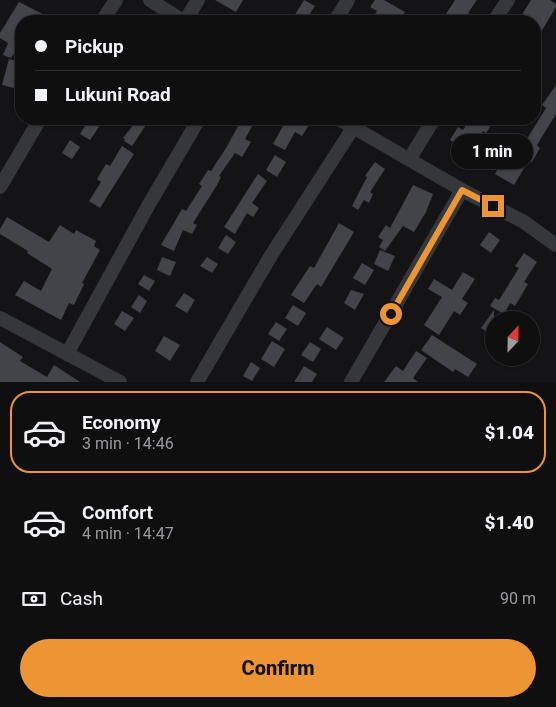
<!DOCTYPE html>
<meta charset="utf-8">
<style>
:root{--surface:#0f0f10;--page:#181819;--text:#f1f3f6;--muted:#9b9c9f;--line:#2f2f30;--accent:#ed9535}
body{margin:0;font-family:Roboto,sans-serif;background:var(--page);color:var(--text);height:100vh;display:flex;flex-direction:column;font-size:19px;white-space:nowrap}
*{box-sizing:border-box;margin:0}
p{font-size:16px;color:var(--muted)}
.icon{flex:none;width:28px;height:28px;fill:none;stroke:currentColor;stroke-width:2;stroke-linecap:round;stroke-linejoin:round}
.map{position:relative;height:382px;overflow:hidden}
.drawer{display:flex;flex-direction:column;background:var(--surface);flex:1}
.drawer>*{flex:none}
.banner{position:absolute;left:15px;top:15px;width:526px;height:110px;border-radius:20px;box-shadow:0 1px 4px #0004,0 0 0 1px var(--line);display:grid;align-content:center;height:110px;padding:0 20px;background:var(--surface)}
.needle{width:32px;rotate:22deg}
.fabs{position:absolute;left:485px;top:311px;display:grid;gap:10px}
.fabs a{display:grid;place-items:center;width:55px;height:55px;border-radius:50%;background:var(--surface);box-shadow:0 1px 4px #0004,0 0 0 1px var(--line);font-size:25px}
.end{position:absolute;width:22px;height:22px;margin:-11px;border:6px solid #ed9535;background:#111;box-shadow:0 0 0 2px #111}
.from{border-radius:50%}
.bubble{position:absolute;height:35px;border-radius:18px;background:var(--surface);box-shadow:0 1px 4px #0004,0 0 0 1px var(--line);font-size:16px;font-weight:800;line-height:35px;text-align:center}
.banner b{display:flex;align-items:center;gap:18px;height:48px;font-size:19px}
.banner b+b{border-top:1px solid var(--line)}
.banner i{width:12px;height:12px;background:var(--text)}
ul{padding:9px 0 0;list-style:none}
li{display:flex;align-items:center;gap:15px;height:82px;margin:0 10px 8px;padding:0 10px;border:2px solid transparent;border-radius:20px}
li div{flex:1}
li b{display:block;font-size:19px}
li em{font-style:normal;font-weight:800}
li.on{border-color:var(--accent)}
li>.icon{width:45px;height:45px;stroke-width:1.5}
.pay{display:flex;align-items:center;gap:12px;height:55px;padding:0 20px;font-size:19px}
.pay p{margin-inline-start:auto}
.cta{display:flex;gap:10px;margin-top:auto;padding:10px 20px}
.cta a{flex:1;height:58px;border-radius:30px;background:var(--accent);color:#111;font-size:20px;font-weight:800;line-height:58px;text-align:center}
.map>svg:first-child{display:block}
</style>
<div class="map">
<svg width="556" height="382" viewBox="0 0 556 382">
<rect width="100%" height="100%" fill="#141416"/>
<g fill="#434449">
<polygon points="215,0 243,0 236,12"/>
<polygon points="304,0 315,6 305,21 291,21"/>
<polygon points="375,0 384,0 405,12 399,21 371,21 377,11 370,7"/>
<polygon points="455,0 477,0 468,13 482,21 451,21 444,17"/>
<polygon points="531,0 550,0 556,4 556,7 535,42 535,21 518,21"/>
<polygon points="19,2 56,21 21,21 21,43 11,58 3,55 8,43 0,38 0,33"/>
<polygon points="9,59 21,62 21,77 18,89 2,85"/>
<polygon points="556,85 556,114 537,145 540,148 532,162 529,160 514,185 495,174 518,134 527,139 546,108 542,105"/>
<polygon points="138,119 150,119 132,146 124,141 125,139 123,138"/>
<polygon points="242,119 256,119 245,139 251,142 242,157 235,153 219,176 221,177 217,185 193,223 197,225 192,234 183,230 174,251 161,245 182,209 186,211 202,186 199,184 208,170 211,171 226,148"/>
<polygon points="275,119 301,119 309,125 302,136 295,132 285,150 273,144 283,126"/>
<polygon points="470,119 495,119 486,133 483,131 470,152 450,140 458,127 463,130"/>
<polygon points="89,120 99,127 90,140 80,134"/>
<polygon points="70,140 80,147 72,159 62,153"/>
<polygon points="122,146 134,154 100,208 89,201 101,182 97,179 106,164 110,166"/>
<polygon points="275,155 286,162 277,177 266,170"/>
<polygon points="375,162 385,169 370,192 373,194 369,203 364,200 358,210 352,206 367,177 365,176"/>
<polygon points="258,174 267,181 252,203 259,208 253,217 247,213 235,234 224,227"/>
<polygon points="413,185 433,194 426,212 414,232 403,226 385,251 379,247 383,240 378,237 386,225 390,228"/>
<polygon points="7,217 49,242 60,225 74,234 76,230 96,241 94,246 100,250 82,283 84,284 74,305 69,303 61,320 15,295 24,281 41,291 52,269 27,253 28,251 0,234 0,229"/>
<polygon points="339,223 354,232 321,287 317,284 304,303 291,295 310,266 314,268"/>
<polygon points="489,232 500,240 491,253 480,245"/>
<polygon points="226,235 236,242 228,254 218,248"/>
<polygon points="380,250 395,256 388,271 374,264"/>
<polygon points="524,253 537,262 524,282 528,284 521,296 515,306 510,303 504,314 490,306 495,298 499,300 519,268 515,266"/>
<polygon points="162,257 176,262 170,276 157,270"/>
<polygon points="207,257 218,264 212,273 200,266"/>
<polygon points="362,263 374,270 365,285 353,278"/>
<polygon points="463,272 475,279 462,299 468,303 460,315 454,311 439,335 424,325 442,297 428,289 434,279 452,290"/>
<polygon points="144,275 155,281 149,291 138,284"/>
<polygon points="351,290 364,294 355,310 344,303"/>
<polygon points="184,293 195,300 187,313 175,306"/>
<polygon points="139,295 147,301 140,313 131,307"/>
<polygon points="293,305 306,313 298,326 285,318"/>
<polygon points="494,310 494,336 481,328"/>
<polygon points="122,311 134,318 125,331 114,324"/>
<polygon points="276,322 287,329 279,341 268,334"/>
<polygon points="327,327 344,338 336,350 319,339"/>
<polygon points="432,335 477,364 468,377 455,369 453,372 421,350"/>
<polygon points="164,336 180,345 170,361 155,351"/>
<polygon points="272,341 285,349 274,367 261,359"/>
<polygon points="0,342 23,357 20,361 47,377 54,365 80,382 0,382"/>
<polygon points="310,342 321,349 313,362 301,355"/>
<polygon points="416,351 427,358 413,378 418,382 384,382 396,366 403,371"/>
<polygon points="251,362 260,368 252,381 243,376"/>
<polygon points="304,366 317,374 312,382 294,382"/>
</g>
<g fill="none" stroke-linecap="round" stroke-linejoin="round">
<g stroke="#35373b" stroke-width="14">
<polyline points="150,0 183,21"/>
<polyline points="102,21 116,0"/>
<polyline points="185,21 198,0"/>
<polyline points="335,21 348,0"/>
<polyline points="494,21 508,0"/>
<polyline points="339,119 462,190 524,222 556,245"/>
<polyline points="410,158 434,119"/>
<polyline points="0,187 40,119"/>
<polyline points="0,318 120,382"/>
<polyline points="67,354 148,206 199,119"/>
<polyline points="197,382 270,257 353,128"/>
<polyline points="351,382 462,190"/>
</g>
</g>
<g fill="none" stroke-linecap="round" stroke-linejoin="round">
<polyline stroke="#ed9535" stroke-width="6" points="391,314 462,190 493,206"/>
</g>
</svg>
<div class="fabs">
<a><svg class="needle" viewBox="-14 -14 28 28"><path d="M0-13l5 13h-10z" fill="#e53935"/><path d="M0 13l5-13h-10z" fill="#9b9c9f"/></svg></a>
</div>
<i class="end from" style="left:391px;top:314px"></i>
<i class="end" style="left:493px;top:206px"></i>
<div class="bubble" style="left:451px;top:134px;width:82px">1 min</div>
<div class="banner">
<b><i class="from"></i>Pickup</b>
<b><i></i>Lukuni Road</b>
</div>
</div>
<section class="drawer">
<ul>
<li class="on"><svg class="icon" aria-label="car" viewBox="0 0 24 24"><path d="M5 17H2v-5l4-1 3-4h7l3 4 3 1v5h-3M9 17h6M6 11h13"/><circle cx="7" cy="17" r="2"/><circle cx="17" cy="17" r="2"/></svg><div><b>Economy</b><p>3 min · 14:46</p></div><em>$1.04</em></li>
<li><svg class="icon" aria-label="car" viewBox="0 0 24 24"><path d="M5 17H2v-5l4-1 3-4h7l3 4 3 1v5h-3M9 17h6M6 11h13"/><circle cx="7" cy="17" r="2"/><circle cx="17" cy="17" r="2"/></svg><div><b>Comfort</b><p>4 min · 14:47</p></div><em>$1.40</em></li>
</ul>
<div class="pay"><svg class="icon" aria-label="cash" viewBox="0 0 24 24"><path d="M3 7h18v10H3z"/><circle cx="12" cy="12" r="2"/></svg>Cash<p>90 m</p></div>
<div class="cta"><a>Confirm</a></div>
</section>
